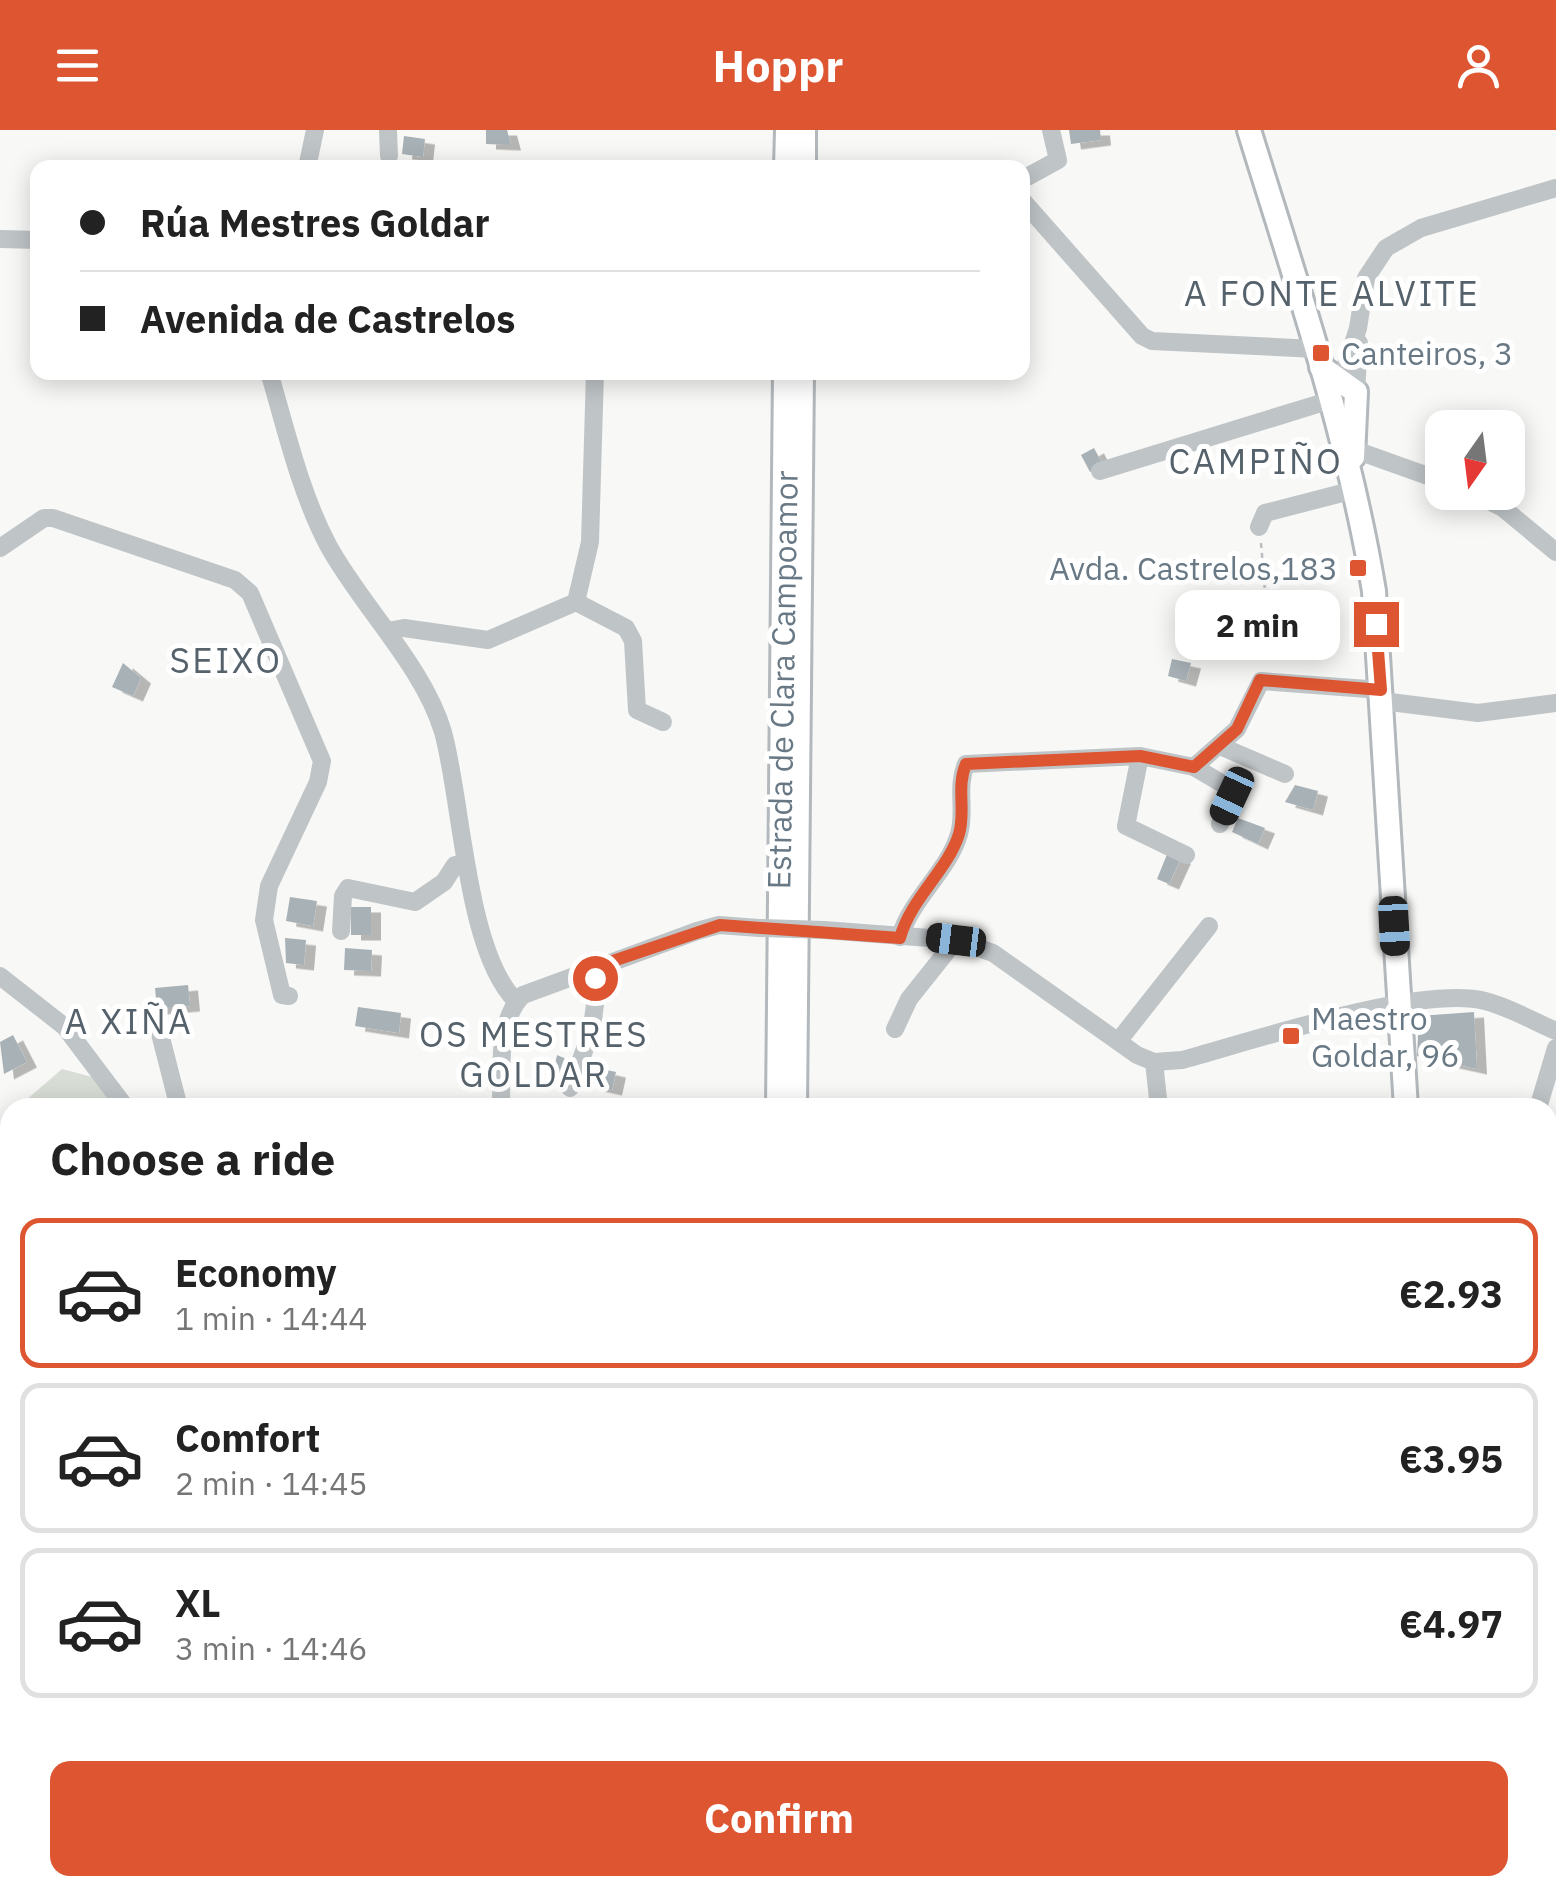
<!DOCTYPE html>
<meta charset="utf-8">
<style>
:root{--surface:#fff;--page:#f2f2f2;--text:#222;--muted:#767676;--line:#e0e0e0;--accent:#dd5531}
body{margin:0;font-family:"IBM Plex Sans",sans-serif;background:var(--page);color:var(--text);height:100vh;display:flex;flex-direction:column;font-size:38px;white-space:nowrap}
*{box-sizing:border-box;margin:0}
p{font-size:32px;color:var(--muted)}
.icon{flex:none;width:55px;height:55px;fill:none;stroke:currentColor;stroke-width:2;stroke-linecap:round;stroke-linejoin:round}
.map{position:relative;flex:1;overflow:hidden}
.drawer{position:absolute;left:0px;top:968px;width:1558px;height:798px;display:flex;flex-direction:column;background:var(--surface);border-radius:30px 30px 0 0;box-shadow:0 5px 25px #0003}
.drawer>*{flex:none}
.top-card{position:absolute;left:30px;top:30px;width:1000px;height:220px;border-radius:20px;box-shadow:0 5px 25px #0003;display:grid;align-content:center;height:220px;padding:0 50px;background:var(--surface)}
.needle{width:65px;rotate:194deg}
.tools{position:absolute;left:1425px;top:280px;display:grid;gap:20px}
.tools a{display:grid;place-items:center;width:100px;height:100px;border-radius:20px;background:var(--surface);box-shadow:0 5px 25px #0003;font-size:50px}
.end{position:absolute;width:45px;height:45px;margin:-22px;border:12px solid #dd5531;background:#fff;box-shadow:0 0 0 5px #fff}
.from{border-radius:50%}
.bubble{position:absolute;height:70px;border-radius:20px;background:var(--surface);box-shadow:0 5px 25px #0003;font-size:32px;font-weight:800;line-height:70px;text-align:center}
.car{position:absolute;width:30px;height:60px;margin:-30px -15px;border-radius:12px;box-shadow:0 0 8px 2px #0007;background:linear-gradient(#222 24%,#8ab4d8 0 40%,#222 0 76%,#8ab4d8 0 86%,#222 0)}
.top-card b{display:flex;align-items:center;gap:35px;height:95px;font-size:38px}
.top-card b+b{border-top:2px solid var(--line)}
.top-card i{width:25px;height:25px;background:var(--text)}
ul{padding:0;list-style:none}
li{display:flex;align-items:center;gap:30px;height:150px;margin:0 20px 15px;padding:0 30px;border:5px solid var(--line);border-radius:20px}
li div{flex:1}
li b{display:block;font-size:38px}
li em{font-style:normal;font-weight:800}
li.selected{border-color:var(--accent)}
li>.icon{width:90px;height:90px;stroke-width:1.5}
h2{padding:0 50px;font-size:45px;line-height:120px}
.cta{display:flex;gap:20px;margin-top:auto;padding:20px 50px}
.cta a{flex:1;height:115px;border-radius:20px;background:var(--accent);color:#fff;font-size:40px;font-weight:800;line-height:115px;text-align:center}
header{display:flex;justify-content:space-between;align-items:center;height:130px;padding:0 50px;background:var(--accent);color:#fff;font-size:45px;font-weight:800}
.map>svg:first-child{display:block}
</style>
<header><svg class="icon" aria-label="menu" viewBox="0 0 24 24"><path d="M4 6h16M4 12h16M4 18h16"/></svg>Hoppr<svg class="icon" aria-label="person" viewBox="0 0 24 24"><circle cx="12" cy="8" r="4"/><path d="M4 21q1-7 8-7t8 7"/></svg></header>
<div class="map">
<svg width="1556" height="1763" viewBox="0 0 1556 1763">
<defs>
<filter id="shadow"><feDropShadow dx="10" dy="5.5" stdDeviation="0" flood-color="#0004"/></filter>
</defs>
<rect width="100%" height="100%" fill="#f8f8f6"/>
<polygon fill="#e6e7e7" points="1010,1755 1115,1755 1116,1763 1042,1763"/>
<g fill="#d8ddd5">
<polygon points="62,939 96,948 117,978 17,978"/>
<polygon points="10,983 10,1201 0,1127 0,998"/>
<polygon points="10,1205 10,1497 0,1506 0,1269"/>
<polygon points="3,1513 10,1515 10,1595 0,1593"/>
<polygon points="0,1600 10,1606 10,1688 0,1692"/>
<polygon points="642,1755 948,1755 959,1763 638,1763"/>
</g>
<g fill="#a8b1b6" filter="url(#shadow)">
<polygon points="486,0 507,0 511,15 486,14"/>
<polygon points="1069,0 1100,0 1101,10 1071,14"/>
<polygon points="404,6 425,9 423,27 402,24"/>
<polygon points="1094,318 1103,335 1090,342 1081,325"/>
<polygon points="1172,529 1191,533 1186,551 1168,546"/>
<polygon points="123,533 141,548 133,566 112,557"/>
<polygon points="1295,655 1318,661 1313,680 1285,672"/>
<polygon points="1238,688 1265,698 1258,714 1232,702"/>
<polygon points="1168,722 1181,728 1169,754 1157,749"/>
<polygon points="290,767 317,771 313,796 286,791"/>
<rect x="351" y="777" width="20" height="28"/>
<polygon points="285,808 306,810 304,835 286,833"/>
<polygon points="345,818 372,820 371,841 344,840"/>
<polygon points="188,855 190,876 157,879 155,858"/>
<polygon points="358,877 401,883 399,903 355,896"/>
<polygon points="1474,882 1477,939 1417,926 1419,886"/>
<polygon points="13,905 27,932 4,944 0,912"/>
<polygon points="557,925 576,933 567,952 553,944"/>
<polygon points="593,937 616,942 612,960 589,955"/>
<polygon points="661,1755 675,1755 683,1760 664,1763 658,1760"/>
<polygon points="1556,1755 1556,1763 1498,1763 1498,1759"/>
</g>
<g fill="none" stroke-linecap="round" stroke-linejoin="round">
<g stroke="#b3b8bc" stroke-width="28">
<g id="major">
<path d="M1249,0C1296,152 1348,304 1374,461L1406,978"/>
<polyline points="786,38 787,0"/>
<polyline points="804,38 804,0"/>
<polyline points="1321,237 1356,262 1353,327"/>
<polyline points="778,978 785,242"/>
<polyline points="795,978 802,242"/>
<polyline points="1453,1755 1454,1763"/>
<polyline points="1474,1755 1474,1763"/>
</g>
</g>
<g stroke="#babdbf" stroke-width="2.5" stroke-dasharray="5 5" stroke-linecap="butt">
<polyline points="1261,413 1269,511"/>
<polyline points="685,1755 688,1763"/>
<polyline points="743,1763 744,1755"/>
<polyline points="909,1763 914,1756 924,1763"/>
</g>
<g stroke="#bfc4c7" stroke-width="18">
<polyline points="388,0 389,26"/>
<polyline points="307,38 315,0"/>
<polyline points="1027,47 1058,30 1051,0"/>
<polyline points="1022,70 1142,206 1152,211 1316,219"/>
<polyline points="0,109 38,110"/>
<path d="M269,242C286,299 300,362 328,415C361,476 423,535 443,602C462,670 466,822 516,871"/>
<polyline points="1334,258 1341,252 1358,198 1366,148 1386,118 1421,98 1556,58"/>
<polyline points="1356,262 1359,213"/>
<polyline points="1344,316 1442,351"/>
<polyline points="1100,341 1318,274"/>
<polyline points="1471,362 1503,378 1556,422"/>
<polyline points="1259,397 1265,383 1354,360"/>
<polyline points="0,418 44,388 53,388 235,450 250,463 322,631 318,652 269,756 264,790 282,865 289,866"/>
<polyline points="576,472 626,498 633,511 637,580 663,592"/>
<polyline points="387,501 404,498 488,510 576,472 590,412 595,242"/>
<polyline points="1382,571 1478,583 1556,573"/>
<polyline points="1220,616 1285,644"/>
<polyline points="1140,626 1126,696 1186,725"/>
<polyline points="1194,637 1233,660 1220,694"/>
<path d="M824,800L956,810L993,823L1137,925L1154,932L1182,930C1249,912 1422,854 1485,871C1509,877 1533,891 1556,901"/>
<polyline points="341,801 343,766 348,758 415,772 444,752 455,735 465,733"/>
<path d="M900,807C911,769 949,740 959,704C966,681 956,658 966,634L1140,626L1194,637L1237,599L1261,551L1381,560"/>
<polyline points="0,846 65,897 126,978"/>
<polyline points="155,884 179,978"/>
<polyline points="895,899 909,869 956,810"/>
<polyline points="1120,909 1209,796"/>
<polyline points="1154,932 1159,978"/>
<path d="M570,958C585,920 603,880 592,838"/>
<path d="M501,978C502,943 496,891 523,865L697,801L719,795L759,798"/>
<polyline points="1538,978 1556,918"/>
<polyline points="1548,1275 1556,1275"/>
<polyline points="1548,1497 1556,1526"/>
<polyline points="1548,1584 1556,1583"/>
<polyline points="1548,1691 1556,1677"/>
<polyline points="4,1733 6,1763"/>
<polyline points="388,1755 398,1763"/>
<polyline points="957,1755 975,1763"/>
<polyline points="1120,1755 1121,1763"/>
<polyline points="632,1763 636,1755"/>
</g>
<use href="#major" stroke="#fff" stroke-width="22"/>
<polyline stroke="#bfc4c7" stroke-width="18" points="759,798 824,800"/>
</g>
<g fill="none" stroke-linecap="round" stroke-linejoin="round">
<path stroke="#dd5531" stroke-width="12" d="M595,848L592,838L720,795L900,808C911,768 948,740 959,704C966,681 956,657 966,634L1140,626L1194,637L1237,599L1260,550L1381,560L1376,494"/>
</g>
<g fill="#dd5531" stroke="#fff" stroke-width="4">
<rect x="1311" y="213" width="20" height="20" rx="5"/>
<rect x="1348" y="428" width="20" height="20" rx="5"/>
<rect x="1281" y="896" width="20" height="20" rx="5"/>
</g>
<g text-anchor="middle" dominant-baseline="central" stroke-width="10" stroke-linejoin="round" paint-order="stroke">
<g font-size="32" fill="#687985" stroke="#fff" text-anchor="start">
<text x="1341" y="223">Canteiros, 3</text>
<text x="1338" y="438" text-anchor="end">Avda. Castrelos,183</text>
<text x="1311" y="888">Maestro<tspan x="1311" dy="37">Goldar, 96</tspan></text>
</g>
<g font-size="32" fill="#687985" stroke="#fff">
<text transform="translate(782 550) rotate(-89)">Estrada de Clara Campoamor</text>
</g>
<g font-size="35" letter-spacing="2.5" fill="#56626b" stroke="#fff">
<text x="1332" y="163">A FONTE ALVITE</text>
<text x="1256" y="331">CAMPIÑO</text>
<text x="226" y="530">SEIXO</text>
<text x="129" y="891">A XIÑA</text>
<text x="534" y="904">OS MESTRES<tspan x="534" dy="40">GOLDAR</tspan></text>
</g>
</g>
</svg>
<div class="tools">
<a><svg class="needle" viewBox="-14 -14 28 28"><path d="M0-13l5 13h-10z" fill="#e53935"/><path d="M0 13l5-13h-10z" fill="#767676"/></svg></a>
</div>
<i class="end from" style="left:595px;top:848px"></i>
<i class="end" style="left:1376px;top:494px"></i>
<div class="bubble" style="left:1175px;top:460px;width:165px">2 min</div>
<i class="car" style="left:1232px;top:666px;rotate:205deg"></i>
<i class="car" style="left:1394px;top:796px;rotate:177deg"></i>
<i class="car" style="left:956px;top:810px;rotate:277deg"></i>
<div class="top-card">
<b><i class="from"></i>Rúa Mestres Goldar</b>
<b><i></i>Avenida de Castrelos</b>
</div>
<section class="drawer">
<h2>Choose a ride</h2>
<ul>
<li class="selected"><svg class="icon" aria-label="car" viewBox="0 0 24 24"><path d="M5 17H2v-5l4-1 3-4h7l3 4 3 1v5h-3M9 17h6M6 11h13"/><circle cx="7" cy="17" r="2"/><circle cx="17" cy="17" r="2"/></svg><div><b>Economy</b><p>1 min · 14:44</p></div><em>€2.93</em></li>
<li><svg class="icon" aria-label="car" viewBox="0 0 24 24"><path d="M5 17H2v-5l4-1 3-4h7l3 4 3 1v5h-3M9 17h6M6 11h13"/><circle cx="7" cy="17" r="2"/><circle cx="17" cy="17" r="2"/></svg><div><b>Comfort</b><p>2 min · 14:45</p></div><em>€3.95</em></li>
<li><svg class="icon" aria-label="car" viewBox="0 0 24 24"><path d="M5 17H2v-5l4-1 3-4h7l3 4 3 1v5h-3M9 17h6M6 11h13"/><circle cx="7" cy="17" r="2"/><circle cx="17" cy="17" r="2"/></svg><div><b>XL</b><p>3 min · 14:46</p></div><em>€4.97</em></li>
</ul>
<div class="cta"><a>Confirm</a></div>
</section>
</div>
